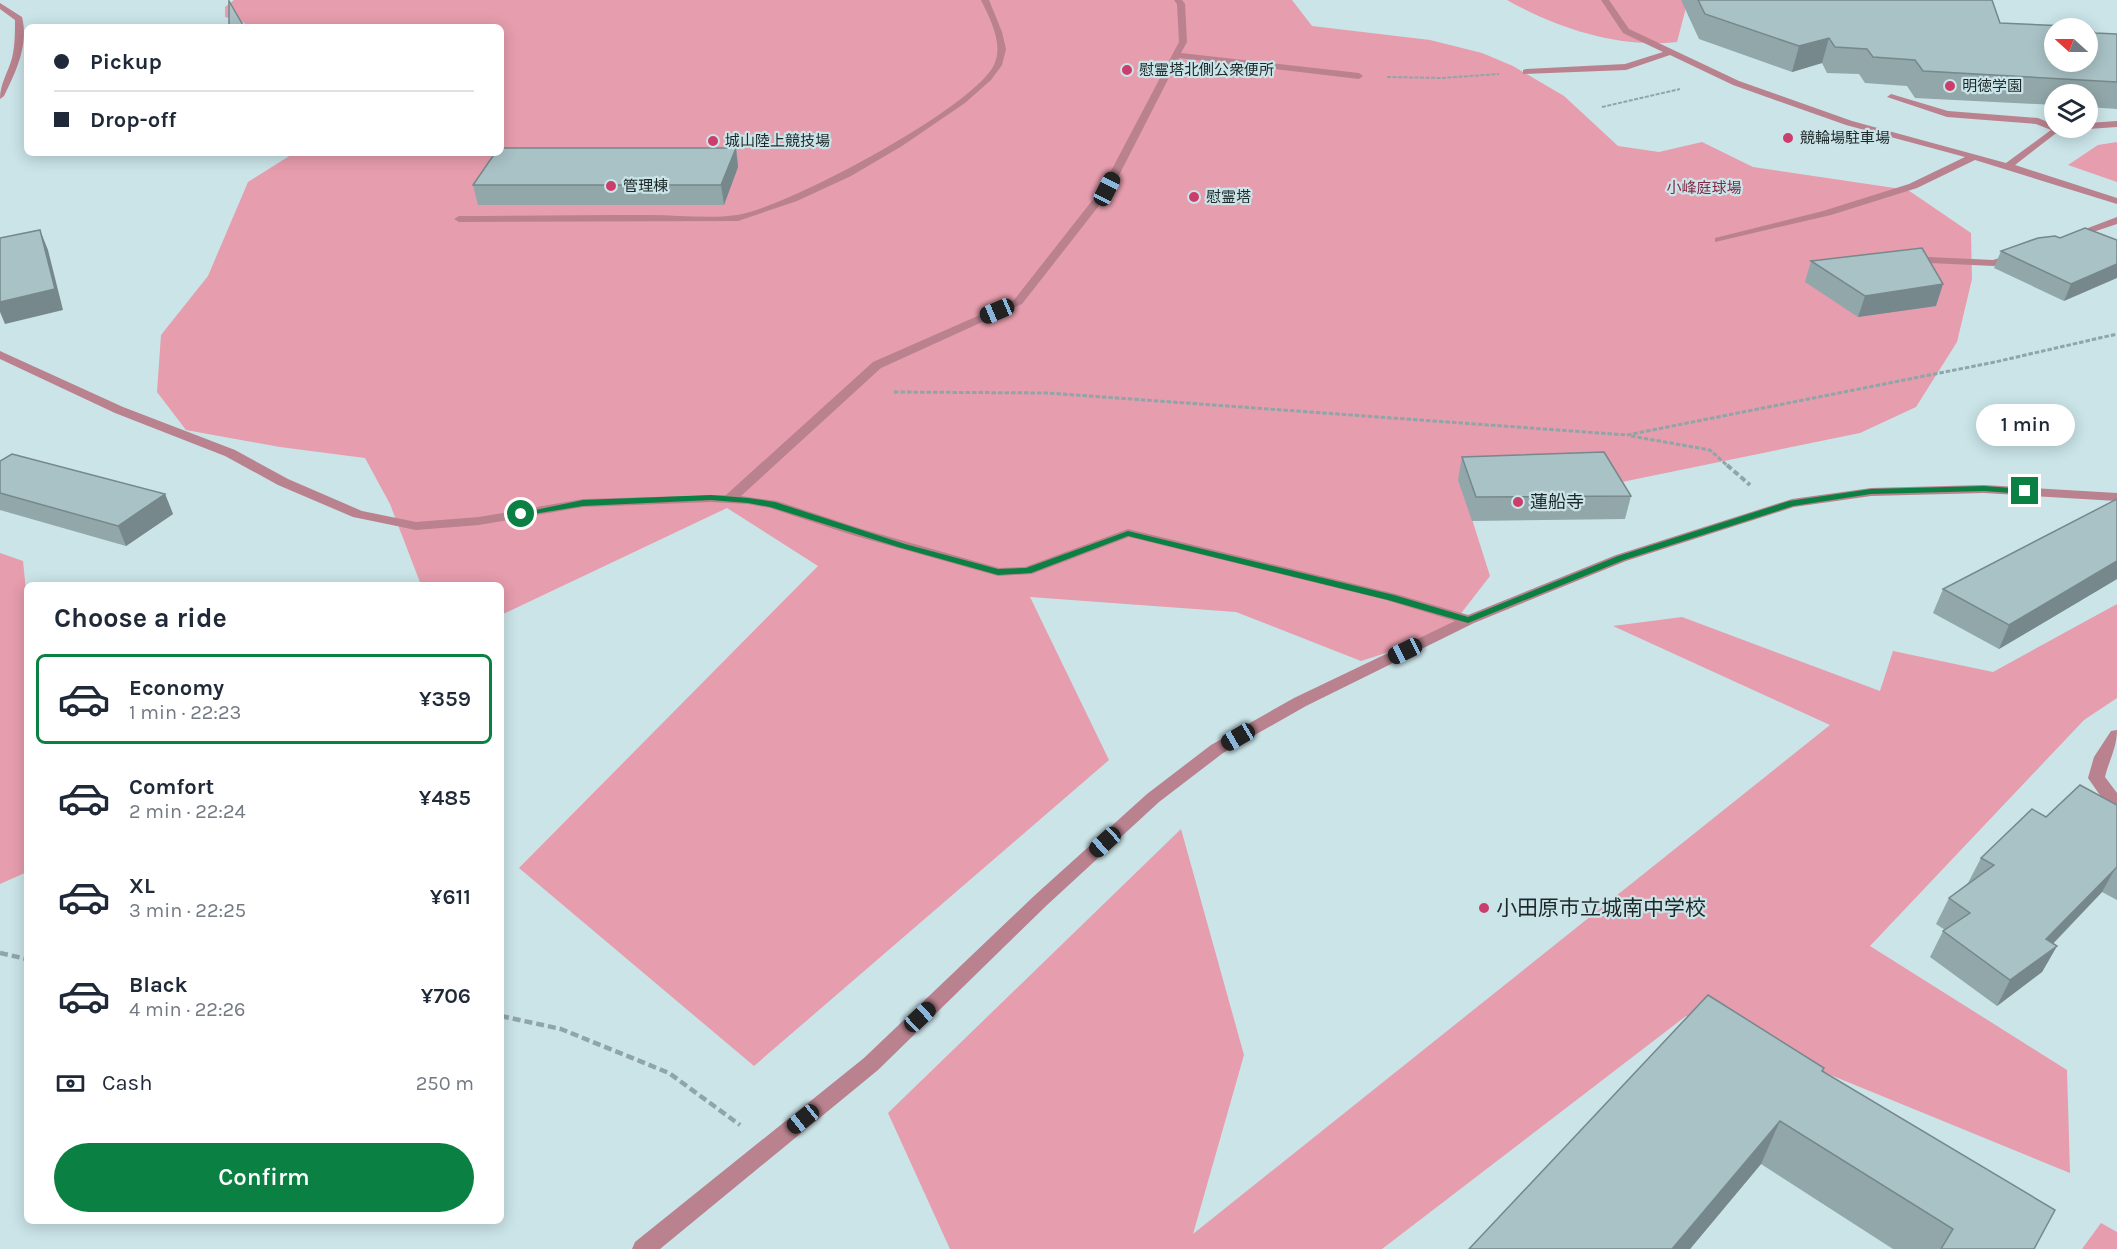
<!DOCTYPE html>
<meta charset="utf-8">
<style>
:root{--surface:#fff;--page:#f6f6f7;--text:#1f2937;--muted:#747a83;--line:#e0e1e3;--accent:#0b8043}
body{margin:0;font-family:Karla,"Noto Sans JP",sans-serif;background:var(--page);color:var(--text);height:100vh;display:flex;flex-direction:column;font-size:22px;white-space:nowrap}
*{box-sizing:border-box;margin:0}
p{font-size:20px;color:var(--muted)}
.icon{flex:none;width:33px;height:33px;fill:none;stroke:currentColor;stroke-width:2;stroke-linecap:round;stroke-linejoin:round}
.map{position:relative;flex:1;overflow:hidden}
.sheet{position:absolute;left:24px;top:582px;width:480px;height:642px;display:flex;flex-direction:column;background:var(--surface);border-radius:9px;box-shadow:0 3px 15px #0003}
.sheet>*{flex:none}
.hud{position:absolute;left:24px;top:24px;width:480px;height:132px;border-radius:9px;box-shadow:0 3px 15px #0003;display:grid;align-content:center;height:132px;padding:0 30px;background:var(--surface)}
.needle{width:39px;rotate:291deg}
.tools{position:absolute;left:2044px;top:18px;display:grid;gap:12px}
.tools a{display:grid;place-items:center;width:54px;height:54px;border-radius:50%;background:var(--surface);box-shadow:0 3px 15px #0003;font-size:30px}
.end{position:absolute;width:27px;height:27px;margin:-14px;border:8px solid #0b8043;background:#fff;box-shadow:0 0 0 3px #fff}
.from{border-radius:50%}
.bubble{position:absolute;height:42px;border-radius:21px;background:var(--surface);box-shadow:0 3px 15px #0003;font-size:20px;font-weight:600;line-height:42px;text-align:center}
.car{position:absolute;width:18px;height:36px;margin:-18px -9px;border-radius:8px;box-shadow:0 0 4px 2px #0007;background:linear-gradient(#222 24%,#8ab4d8 0 40%,#222 0 76%,#8ab4d8 0 86%,#222 0)}
.hud b{display:flex;align-items:center;gap:21px;height:57px;font-size:22px}
.hud b+b{border-top:2px solid var(--line)}
.hud i{width:15px;height:15px;background:var(--text)}
ul{padding:0;list-style:none}
li{display:flex;align-items:center;gap:18px;height:90px;margin:0 12px 9px;padding:0 18px;border:3px solid transparent;border-radius:9px}
li div{flex:1}
li b{display:block;font-size:22px}
li em{font-style:normal;font-weight:600}
li.current{border-color:var(--accent)}
li>.icon{width:54px;height:54px;stroke-width:1.5}
h2{padding:0 30px;font-size:27px;line-height:72px}
.pay{display:flex;align-items:center;gap:15px;height:66px;padding:0 30px;font-size:22px}
.pay p{margin-inline-start:auto}
.button{display:flex;gap:12px;margin-top:auto;padding:12px 30px}
.button a{flex:1;height:69px;border-radius:36px;background:var(--accent);color:#fff;font-size:24px;font-weight:600;line-height:69px;text-align:center}
.map>svg:first-child{display:block}
</style>
<div class="map">
<svg width="2117" height="1249" viewBox="0 0 2117 1249">
<rect width="100%" height="100%" fill="#cae4e8"/>
<g fill="#e69dad">
<polygon points="234,0 1292,0 1312,26 1430,40 1482,53 1513,66 1564,96 1618,146 1659,152 1702,142 1753,167 1908,190 1971,233 1972,279 1957,342 1916,407 1860,433 1617,483 1464,494 1490,576 1445,634 1361,661 1236,612 1030,597 1109,760 754,1066 519,868 818,566 727,508 501,615 501,585 421,585 390,504 365,458 280,447 186,430 157,392 161,335 208,276 248,182 294,153 501,153 501,27 250,27 241,21 225,17 225,7"/>
<path d="M1507,0H1688L1677,42C1620,49 1556,28 1507,0Z"/>
<polygon points="2117,142 2117,182 2068,165 2098,145"/>
<polygon points="0,553 23,561 27,601 27,872 0,884"/>
<polygon points="2117,604 2117,698 2084,720 1870,946 2067,1070 2070,1173 1686,1016 1382,1249 950,1249 888,1113 1181,829 1244,1055 1193,1234 1830,725 1613,626 1682,617 1880,691 1893,651 1993,672"/>
<polygon points="2101,1223 2117,1232 2117,1249 2082,1249"/>
</g>
<g fill="none" stroke-linecap="round" stroke-linejoin="round">
<g stroke="#90a5a8" stroke-width="2" stroke-dasharray="4 1.5" stroke-linecap="butt">
<polyline points="1387,77 1442,78 1499,74"/>
<polyline points="1602,107 1680,89"/>
</g>
<g stroke="#90a5a8" stroke-width="3" stroke-dasharray="4.5 2" stroke-linecap="butt">
<polyline points="894,392 1048,393 1627,435 1995,362 2117,334"/>
<polyline points="1631,436 1710,450 1729,467"/>
</g>
<polyline stroke="#90a5a8" stroke-width="4" stroke-dasharray="6 3" stroke-linecap="butt" points="1727,465 1750,485"/>
<g stroke="#90a5a8" stroke-width="4.5" stroke-dasharray="8 4" stroke-linecap="butt">
<polyline points="0,953 27,959"/>
<polyline points="501,1016 561,1029 669,1073 740,1125"/>
</g>
<g fill="#b9828e" fill-rule="evenodd">
<path d="M981,0H989L1002,32L1006,49L1002,65L991,80L965,103L902,146L851,176L797,201L738,221L459,222L454,219L459,216C523,216 587,215 650,215C678,215 709,219 737,215C786,208 973,108 994,65C1004,44 990,19 981,0Z"/>
<polygon points="1174,0 1182,0 1185,4 1187,42 1181,53 1359,73 1363,76 1359,79 1179,58 1112,189 1022,304 881,368 741,496 777,501 862,529 999,568 1025,567 1128,529 1396,594 1468,615 1616,555 1792,499 1871,488 1984,485 2117,493 2117,501 1984,493 1871,496 1794,507 1626,561 1474,623 1306,706 1223,753 1159,802 1046,906 878,1070 660,1249 632,1249 635,1242 864,1058 1034,896 1147,794 1211,745 1294,698 1455,621 1386,600 1129,537 1032,574 998,576 852,535 770,508 748,504 711,502 583,507 479,525 416,530 353,517 278,485 225,456 115,413 0,359 0,351 123,407 235,450 288,479 362,511 416,522 479,517 583,499 726,495 873,362 1014,300 1102,188 1179,42 1177,4"/>
<polygon points="1601,0 1609,0 1629,29 1739,81 1852,121 2006,163 2051,130 2036,124 1947,117 1887,97 1891,94 1948,111 2038,118 2055,125 2055,128 2075,128 2074,130 2055,134 2015,165 2117,198 2117,204 1975,160 1917,188 1831,215 1715,242 1715,238 1823,211 1909,184 1965,157 1846,125 1733,85 1670,55 1626,70 1523,74 1523,70 1526,69 1625,64 1663,52 1623,33"/>
<path d="M0,3L22,17C29,44 16,72 4,96L0,99C0,83 8,73 12,58C15,46 15,33 15,20L0,9Z"/>
<polygon points="2117,121 2117,127 2088,129 2084,128 2088,128 2088,123"/>
<polygon points="2117,217 2117,224 2072,239 2067,236"/>
<polygon points="2015,253 2020,256 2019,258 1994,266 1908,262 1903,259 1908,256 1993,260"/>
<path d="M2117,730C2117,748 2109,760 2105,777L2117,793V807L2104,801L2088,778L2094,757L2111,731Z"/>
</g>
</g>
<g fill="#91a7aa">
<polygon points="1681,0 1992,0 2000,23 2095,33 2117,34 2117,109 2088,107 2088,94 2055,94 2055,105 1915,98 1907,86 1865,83 1859,74 1827,73 1822,63 1792,72 1699,39"/>
<polygon points="736,148 738,167 724,205 478,205 473,185"/>
<polygon points="2060,238 2117,240 2064,301 1994,268 2001,251"/>
<polygon points="1811,261 1936,306 1858,317 1805,282"/>
<polygon points="1462,457 1631,496 1625,519 1472,521 1458,480"/>
<polygon points="0,461 165,494 173,514 126,546 0,510"/>
<polygon points="2117,499 2117,579 1999,649 1933,613 1943,589"/>
<polygon points="2117,805 2117,900 2102,892 2053,944 2057,946 2042,972 1997,1006 1930,957 1943,931 1945,930 1936,924 1949,898 1968,883 1981,858 2046,817"/>
<polygon points="1824,1068 1823,1071 2034,1249 1893,1249 1761,1164 1690,1249 1469,1249"/>
</g>
<g fill="#76888b">
<polygon points="1829,38 1822,63 1792,72 1799,46"/>
<polygon points="736,148 738,167 724,205 721,185"/>
<polygon points="40,230 48,250 63,310 5,324 0,312 0,302"/>
<polygon points="2117,264 2117,278 2064,301 2071,284"/>
<polygon points="1943,284 1936,306 1858,317 1865,296"/>
<polygon points="165,494 173,514 126,546 118,526"/>
<polygon points="2117,561 2117,579 1999,649 2009,625"/>
<polygon points="2116,867 2102,892 2035,962 2057,946 2042,972 1997,1006 2010,980 2046,939"/>
<polygon points="1780,1121 1761,1164 1690,1249 1672,1249"/>
</g>
<g fill="#a9c2c6" stroke="#76888b" stroke-width="1.5" fill-rule="evenodd">
<path d="M1698,0H1992L2000,23L2090,27L2095,33L2117,34V82L1923,71L1915,60L1873,57L1867,49L1835,47L1829,38L1799,46L1705,14ZM2055,28H2088V62H2055Z"/>
<polygon points="229,1 244,27 229,27"/>
<polygon points="501,148 736,148 721,185 473,185 495,153 501,153"/>
<polygon points="2085,228 2117,240 2117,264 2071,284 2001,251 2038,238 2055,236 2060,238"/>
<polygon points="40,230 55,289 0,302 0,238"/>
<polygon points="1922,248 1943,284 1865,296 1811,261"/>
<polygon points="1604,452 1631,496 1476,497 1462,457"/>
<polygon points="12,454 165,494 118,526 0,493 0,461"/>
<polygon points="2117,499 2117,561 2009,625 1943,589"/>
<polygon points="2080,785 2117,805 2117,867 2046,939 2057,946 2010,980 1943,931 1970,913 1949,898 1994,865 1981,858 2032,809 2046,817"/>
<polygon points="1708,995 1824,1068 1822,1071 2055,1210 2034,1249 1941,1249 1953,1229 1780,1121 1672,1249 1469,1249"/>
</g>
<polygon fill="#0b8043" points="1984,486 2025,489 2030,491 2025,494 1984,491 1871,494 1793,506 1624,560 1468,623 1388,600 1128,536 1031,573 998,575 898,547 770,507 748,503 711,500 583,506 521,516 516,514 583,500 711,495 748,498 775,502 905,544 998,569 1026,568 1128,531 1394,595 1468,617 1618,556 1789,501 1871,489"/>
<g fill="#cb3e6c" stroke="#cae4e8" stroke-width="2">
<circle cx="1127" cy="70" r="6"/>
<circle cx="1950" cy="86" r="6"/>
<circle cx="1788" cy="138" r="6"/>
<circle cx="713" cy="141" r="6"/>
<circle cx="611" cy="186" r="6"/>
<circle cx="1194" cy="197" r="6"/>
<circle cx="1518" cy="502" r="6"/>
<circle cx="1484" cy="908" r="6"/>
</g>
<g text-anchor="middle" dominant-baseline="central" stroke-width="4.5" stroke-linejoin="round" paint-order="stroke">
<g font-size="15" fill="#1e2829" stroke="#cae4e8" text-anchor="start">
<text x="1139" y="70">慰霊塔北側公衆便所</text>
<text x="1962" y="86">明徳学園</text>
<text x="1800" y="138">競輪場駐車場</text>
<text x="725" y="141">城山陸上競技場</text>
<text x="623" y="186">管理棟</text>
<text x="1206" y="197">慰霊塔</text>
</g>
<g font-size="15" fill="#822744" stroke="#cae4e8">
<text x="1704" y="188">小峰庭球場</text>
</g>
<g font-size="18" fill="#1e2829" stroke="#cae4e8" text-anchor="start">
<text x="1530" y="502">蓮船寺</text>
</g>
<g font-size="21" fill="#1e2829" stroke="#cae4e8" text-anchor="start">
<text x="1496" y="908">小田原市立城南中学校</text>
</g>
</g>
</svg>
<div class="tools">
<a><svg class="needle" viewBox="-14 -14 28 28"><path d="M0-13l5 13h-10z" fill="#e53935"/><path d="M0 13l5-13h-10z" fill="#747a83"/></svg></a>
<a><svg class="icon" aria-label="layers" viewBox="0 0 24 24"><path d="M12 4l9 5-9 5-9-5zM3 14l9 5 9-5"/></svg></a>
</div>
<i class="end from" style="left:521px;top:514px"></i>
<i class="end" style="left:2025px;top:491px"></i>
<div class="bubble" style="left:1976px;top:404px;width:99px">1 min</div>
<i class="car" style="left:1107px;top:189px;rotate:27deg"></i>
<i class="car" style="left:997px;top:311px;rotate:247deg"></i>
<i class="car" style="left:1405px;top:651px;rotate:244deg"></i>
<i class="car" style="left:1238px;top:737px;rotate:240deg"></i>
<i class="car" style="left:1105px;top:842px;rotate:228deg"></i>
<i class="car" style="left:920px;top:1017px;rotate:47deg"></i>
<i class="car" style="left:803px;top:1119px;rotate:231deg"></i>
<div class="hud">
<b><i class="from"></i>Pickup</b>
<b><i></i>Drop-off</b>
</div>
<section class="sheet">
<h2>Choose a ride</h2>
<ul>
<li class="current"><svg class="icon" aria-label="car" viewBox="0 0 24 24"><path d="M5 17H2v-5l4-1 3-4h7l3 4 3 1v5h-3M9 17h6M6 11h13"/><circle cx="7" cy="17" r="2"/><circle cx="17" cy="17" r="2"/></svg><div><b>Economy</b><p>1 min · 22:23</p></div><em>¥359</em></li>
<li><svg class="icon" aria-label="car" viewBox="0 0 24 24"><path d="M5 17H2v-5l4-1 3-4h7l3 4 3 1v5h-3M9 17h6M6 11h13"/><circle cx="7" cy="17" r="2"/><circle cx="17" cy="17" r="2"/></svg><div><b>Comfort</b><p>2 min · 22:24</p></div><em>¥485</em></li>
<li><svg class="icon" aria-label="car" viewBox="0 0 24 24"><path d="M5 17H2v-5l4-1 3-4h7l3 4 3 1v5h-3M9 17h6M6 11h13"/><circle cx="7" cy="17" r="2"/><circle cx="17" cy="17" r="2"/></svg><div><b>XL</b><p>3 min · 22:25</p></div><em>¥611</em></li>
<li><svg class="icon" aria-label="car" viewBox="0 0 24 24"><path d="M5 17H2v-5l4-1 3-4h7l3 4 3 1v5h-3M9 17h6M6 11h13"/><circle cx="7" cy="17" r="2"/><circle cx="17" cy="17" r="2"/></svg><div><b>Black</b><p>4 min · 22:26</p></div><em>¥706</em></li>
</ul>
<div class="pay"><svg class="icon" aria-label="cash" viewBox="0 0 24 24"><path d="M3 7h18v10H3z"/><circle cx="12" cy="12" r="2"/></svg>Cash<p>250 m</p></div>
<div class="button"><a>Confirm</a></div>
</section>
</div>
